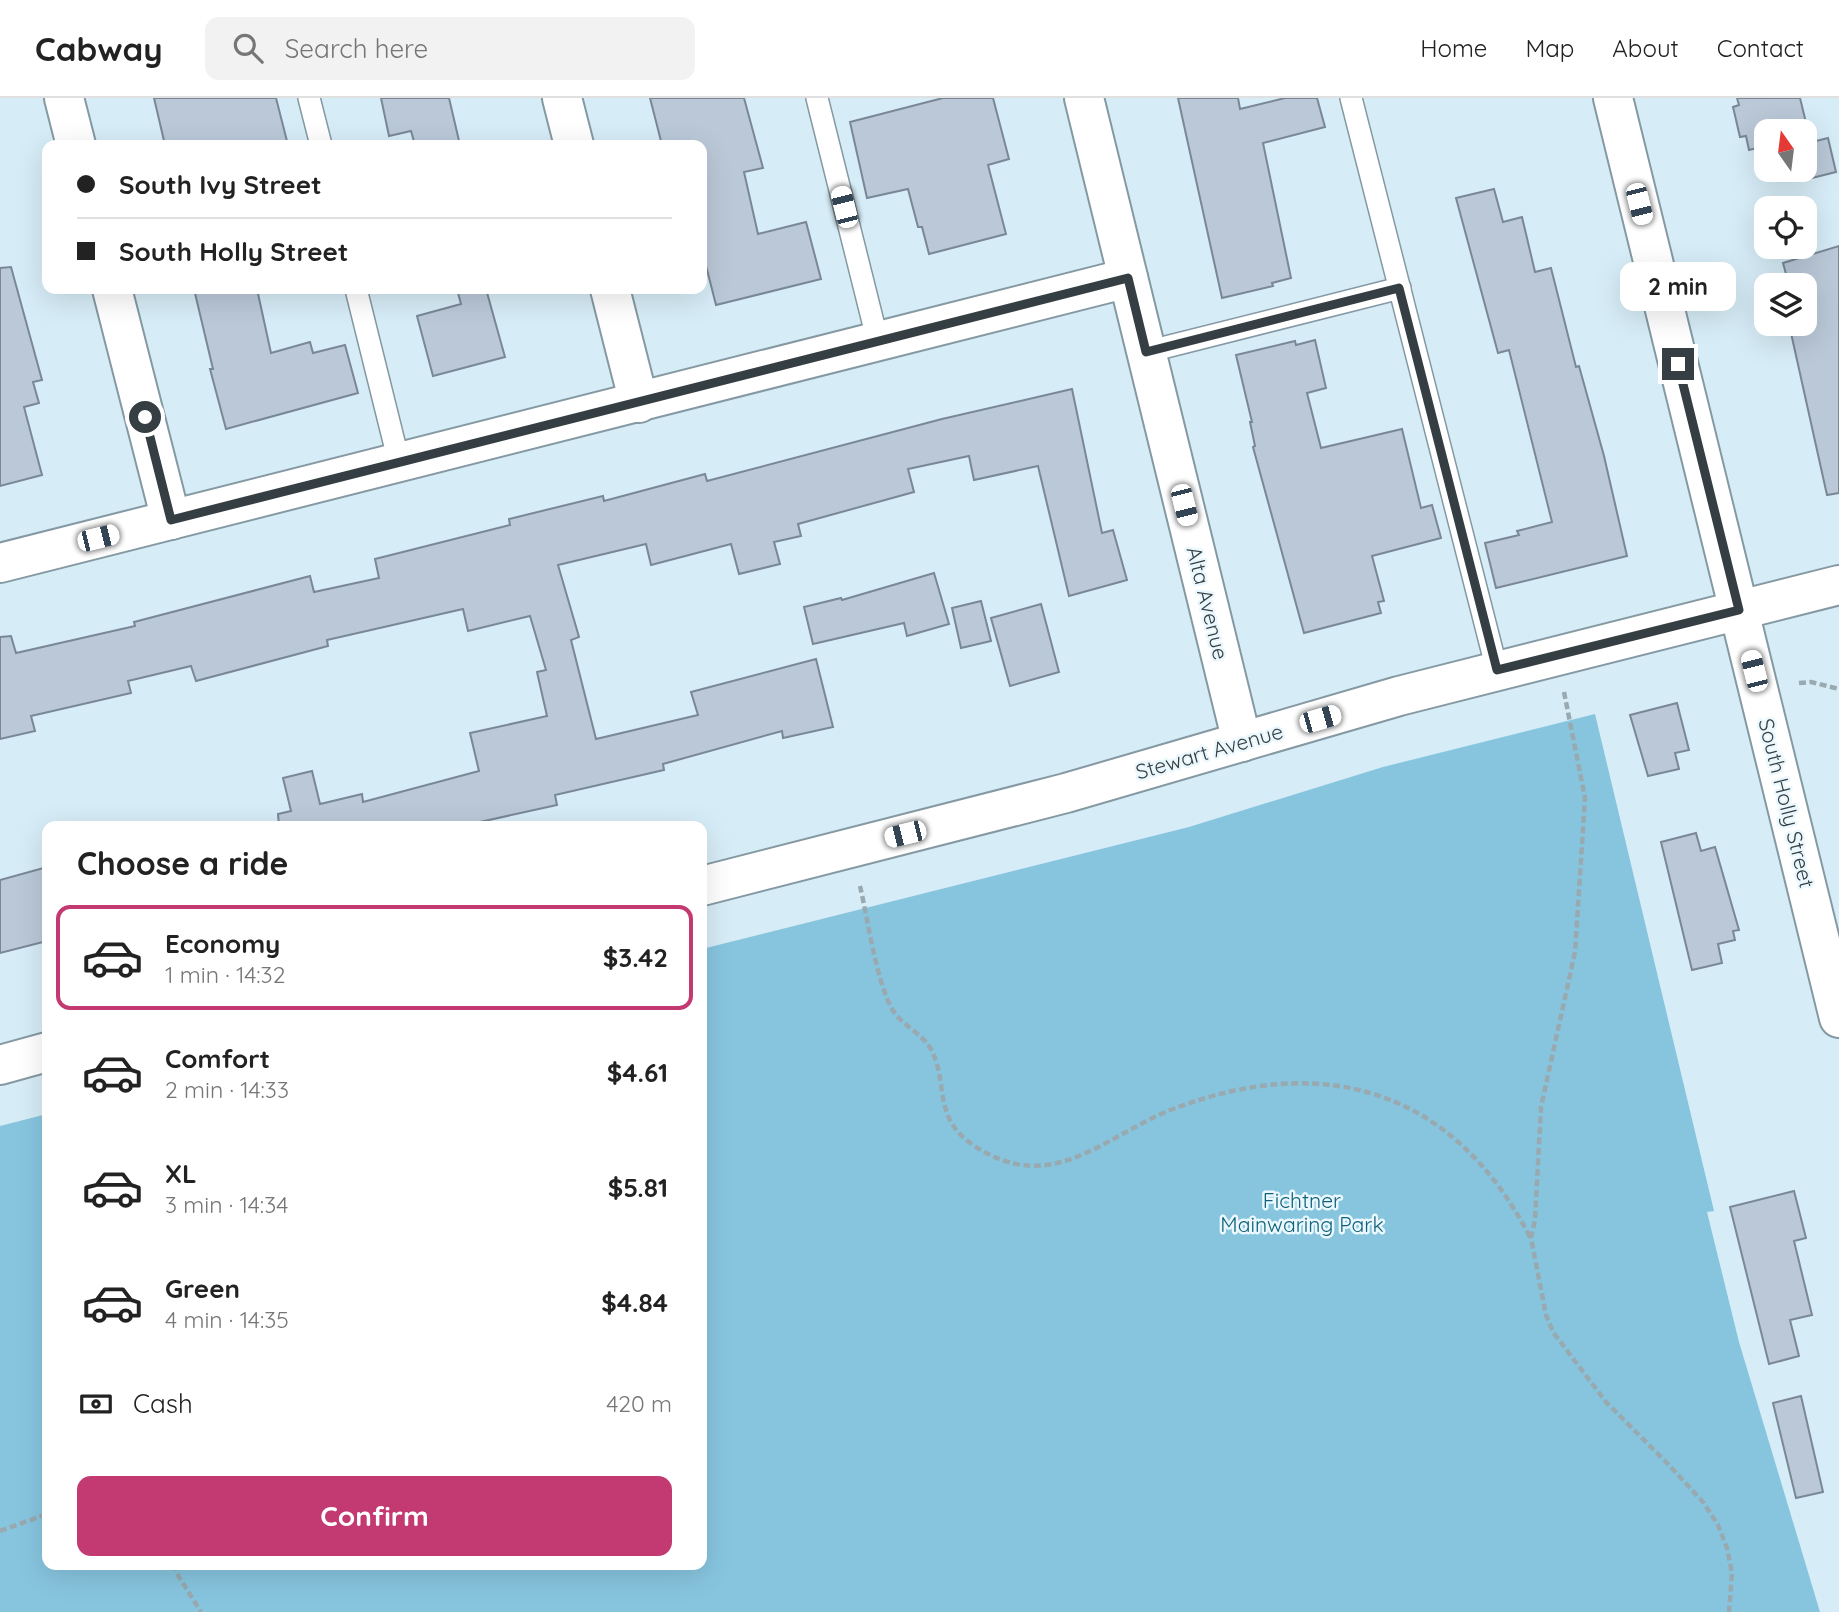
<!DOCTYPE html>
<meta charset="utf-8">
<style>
:root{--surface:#fff;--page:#f2f2f2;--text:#222;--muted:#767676;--line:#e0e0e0;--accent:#c33972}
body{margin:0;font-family:Quicksand,sans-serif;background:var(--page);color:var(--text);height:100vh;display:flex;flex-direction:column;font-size:26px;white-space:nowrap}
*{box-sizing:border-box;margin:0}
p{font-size:23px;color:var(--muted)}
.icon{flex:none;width:38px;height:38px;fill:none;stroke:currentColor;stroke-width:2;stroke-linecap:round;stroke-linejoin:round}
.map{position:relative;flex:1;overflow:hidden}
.details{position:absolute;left:42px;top:723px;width:665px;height:749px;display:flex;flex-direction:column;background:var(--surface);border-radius:14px;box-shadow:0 7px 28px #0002}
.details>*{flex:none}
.guide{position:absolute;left:42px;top:42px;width:665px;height:154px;border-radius:14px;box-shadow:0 7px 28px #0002;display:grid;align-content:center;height:154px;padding:0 35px;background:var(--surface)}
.needle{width:46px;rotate:346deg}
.tools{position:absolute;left:1754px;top:21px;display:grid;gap:14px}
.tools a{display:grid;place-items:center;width:63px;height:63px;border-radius:14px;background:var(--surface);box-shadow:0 7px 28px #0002;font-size:35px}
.end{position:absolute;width:32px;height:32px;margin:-16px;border:9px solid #353e42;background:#fff;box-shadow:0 0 0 4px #fff}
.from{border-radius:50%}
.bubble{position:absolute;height:49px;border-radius:14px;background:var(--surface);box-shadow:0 7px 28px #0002;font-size:23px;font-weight:800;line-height:49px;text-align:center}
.car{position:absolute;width:21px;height:42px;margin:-21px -10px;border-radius:9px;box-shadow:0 0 5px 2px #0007;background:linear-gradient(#fff 24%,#345 0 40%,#fff 0 76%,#345 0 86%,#fff 0)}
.guide b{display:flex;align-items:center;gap:24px;height:66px;font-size:26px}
.guide b+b{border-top:2px solid var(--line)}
.guide i{width:18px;height:18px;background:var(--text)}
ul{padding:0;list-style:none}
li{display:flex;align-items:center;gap:21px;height:105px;margin:0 14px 10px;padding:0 21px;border:4px solid transparent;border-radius:14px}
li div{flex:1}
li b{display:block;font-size:26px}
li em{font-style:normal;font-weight:800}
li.current{border-color:var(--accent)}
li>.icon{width:63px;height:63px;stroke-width:1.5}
h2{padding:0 35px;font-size:32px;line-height:84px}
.pay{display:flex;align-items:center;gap:18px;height:77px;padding:0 35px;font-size:26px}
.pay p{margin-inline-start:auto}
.primary-button{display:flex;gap:14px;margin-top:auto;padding:14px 35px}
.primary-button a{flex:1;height:80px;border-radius:14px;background:var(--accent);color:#fff;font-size:28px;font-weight:800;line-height:80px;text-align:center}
header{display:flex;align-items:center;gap:42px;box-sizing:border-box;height:98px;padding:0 35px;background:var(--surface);border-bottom:2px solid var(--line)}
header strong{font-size:33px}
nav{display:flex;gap:38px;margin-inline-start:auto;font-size:24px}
.search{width:490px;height:63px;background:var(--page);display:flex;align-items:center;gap:18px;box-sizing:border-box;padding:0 24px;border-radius:14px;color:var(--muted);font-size:26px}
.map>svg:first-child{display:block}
</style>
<header>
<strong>Cabway</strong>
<div class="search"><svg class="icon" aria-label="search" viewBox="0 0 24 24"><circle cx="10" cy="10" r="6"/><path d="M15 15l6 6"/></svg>Search here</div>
<nav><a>Home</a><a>Map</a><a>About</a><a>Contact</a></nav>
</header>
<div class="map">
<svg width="1839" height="1514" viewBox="0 0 1839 1514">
<rect width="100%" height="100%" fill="#d6ecf6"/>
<polygon fill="#87c5df" points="1595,616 1714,1113 1707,1114 1739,1244 1820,1514 0,1514 0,1028 47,1016 47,1466 702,1466 702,851 1189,729 1383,669"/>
<g fill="#bac8d8" stroke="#7a8796" stroke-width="2">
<polygon points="154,0 276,0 288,47 165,47"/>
<polygon points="381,0 449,0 460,47 415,47 411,33 389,38"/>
<polygon points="650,0 744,0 763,70 744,74 758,136 806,124 821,181 716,207 702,152 702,47 662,47"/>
<polygon points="943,0 993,0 1009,61 988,67 1006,136 929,156 922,129 918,129 908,91 867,100 850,24"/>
<polygon points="1178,0 1238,0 1240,11 1285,0 1317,0 1325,29 1263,45 1291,180 1272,185 1273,188 1222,200"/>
<polygon points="1737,0 1800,0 1809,37 1804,38 1804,33 1766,33 1766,48 1749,52 1746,38 1740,39 1733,9 1739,7"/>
<polygon points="1828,40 1836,74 1800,83 1797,72 1804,72 1804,46"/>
<polygon points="1494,91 1503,124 1522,119 1535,174 1551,170 1576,269 1579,268 1604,358 1627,458 1496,490 1485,445 1519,437 1517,433 1552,424 1509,252 1498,255 1456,100"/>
<polygon points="1839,148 1839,395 1827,397 1789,226 1804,226 1804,187 1789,187 1783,165"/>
<polygon points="11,169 42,282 33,284 39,305 24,309 42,377 0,388 0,170"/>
<polygon points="194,191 257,191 271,255 310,244 313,255 345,247 358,295 226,331 210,271 213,271"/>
<polygon points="457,191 486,191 505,259 433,278 417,218 461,206"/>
<polygon points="1315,242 1326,290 1307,295 1321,350 1402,331 1421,410 1432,407 1441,440 1372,458 1384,503 1378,504 1381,515 1304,535 1253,349 1255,348 1250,324 1252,324 1236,257 1295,243 1296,247"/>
<polygon points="1072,291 1102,435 1113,432 1127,482 1069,498 1038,368 974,382 969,358 908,371 914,394 798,426 801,438 774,444 780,466 739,476 731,446 651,467 646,446 558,467 579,539 571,542 596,641 698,617 691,594 816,561 833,629 783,640 782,633 663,666 664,672 555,697 557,707 462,728 279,728 278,716 291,713 283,680 312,673 320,706 362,696 363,704 479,673 470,635 547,618 537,574 546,572 530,518 468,533 463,511 327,542 328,548 196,583 191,568 128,583 131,595 31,618 35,633 0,641 0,539 11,538 16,555 135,528 134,524 310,478 314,494 379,480 375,461 510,427 509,421 603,398 604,403 705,376 707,383 942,321"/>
<polygon points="934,475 949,526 907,538 904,525 813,546 804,509 841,500 842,502"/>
<polygon points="981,503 991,543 961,550 952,510"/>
<polygon points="1041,506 1059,574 1010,588 991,520"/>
<polygon points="1677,605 1689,652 1675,655 1679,671 1648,678 1630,617"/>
<polygon points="1696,735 1701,753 1715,749 1739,832 1733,833 1735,842 1718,846 1722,865 1692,872 1661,744"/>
<polygon points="47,769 47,843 0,855 0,782"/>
<polygon points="1794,1093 1806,1140 1794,1143 1812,1217 1790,1222 1799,1258 1769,1266 1730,1109"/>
<polygon points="1801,1298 1823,1394 1796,1400 1773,1305"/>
</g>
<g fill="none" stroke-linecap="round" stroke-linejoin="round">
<g stroke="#8599a3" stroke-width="24">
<g id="lane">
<polyline points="309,0 321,47"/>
<polyline points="817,0 878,244"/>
<polyline points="1351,0 1497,572"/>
<polyline points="356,191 399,364"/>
<polyline points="1146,254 1400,190"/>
</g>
</g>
<g stroke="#8599a3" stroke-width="42">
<g id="street">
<polyline points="64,0 76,47"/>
<polyline points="562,0 574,47"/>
<polyline points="1084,0 1242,644"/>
<polyline points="112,191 171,422"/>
<polyline points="610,191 639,305"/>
<polyline points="0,465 1128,180"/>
</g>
</g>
<g stroke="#8599a3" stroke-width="42">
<g id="secondary">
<polyline points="1613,0 1839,920"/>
<polyline points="702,788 1066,695 1399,598 1839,487"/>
<polyline points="0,967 47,954"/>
</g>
</g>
<g stroke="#98a9b0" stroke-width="4.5" stroke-dasharray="7 3.5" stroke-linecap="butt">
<polyline points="1799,585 1811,584 1839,591"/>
<polyline points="1564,594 1585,700 1575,854 1541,1009 1535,1122 1531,1140 1546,1217 1553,1234 1606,1304 1668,1366 1703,1404 1718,1427 1727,1450 1732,1475 1729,1514"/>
<path d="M860,788C868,822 876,882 892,911C902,928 923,935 932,953C948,986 933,1020 973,1047C1052,1100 1103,1038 1173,1011C1325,953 1454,992 1530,1139"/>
<polyline points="0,1433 47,1416"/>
<polyline points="174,1466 179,1479 201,1514"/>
</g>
<use href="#lane" stroke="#fff" stroke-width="21"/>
<use href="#street" stroke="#fff" stroke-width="38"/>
<use href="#secondary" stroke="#fff" stroke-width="38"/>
</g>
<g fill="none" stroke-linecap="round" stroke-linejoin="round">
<polyline stroke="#353e42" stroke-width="9" points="145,319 171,422 1128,180 1146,254 1399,190 1497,572 1739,512 1678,266"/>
</g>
<g text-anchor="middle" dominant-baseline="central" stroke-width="5" stroke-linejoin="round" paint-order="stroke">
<g font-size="21" fill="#353e42" stroke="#eaf8fe">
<text transform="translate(1208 505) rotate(76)">Alta Avenue</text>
<text transform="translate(1209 653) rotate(-16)">Stewart Avenue</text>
<text transform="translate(1787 705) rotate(76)">South Holly Street</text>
</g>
<g font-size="21" fill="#10617b" stroke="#eaf8fe">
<text x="1302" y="1102">Fichtner<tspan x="1302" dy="24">Mainwaring Park</tspan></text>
</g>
</g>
</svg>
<div class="tools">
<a><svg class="needle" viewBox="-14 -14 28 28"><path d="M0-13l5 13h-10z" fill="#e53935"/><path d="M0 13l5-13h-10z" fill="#767676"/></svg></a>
<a><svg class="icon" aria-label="locate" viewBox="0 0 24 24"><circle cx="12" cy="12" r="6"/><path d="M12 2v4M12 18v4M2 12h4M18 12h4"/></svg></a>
<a><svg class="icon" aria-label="layers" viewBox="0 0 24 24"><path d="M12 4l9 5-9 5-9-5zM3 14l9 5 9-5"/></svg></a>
</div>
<i class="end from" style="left:145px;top:319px"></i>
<i class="end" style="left:1678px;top:266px"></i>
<div class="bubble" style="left:1620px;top:164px;width:116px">2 min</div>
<i class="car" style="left:1639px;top:106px;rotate:166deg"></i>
<i class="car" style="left:844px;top:109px;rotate:346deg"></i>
<i class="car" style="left:1184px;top:407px;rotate:166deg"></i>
<i class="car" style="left:98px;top:440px;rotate:76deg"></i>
<i class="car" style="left:1754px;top:573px;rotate:346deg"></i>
<i class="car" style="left:1320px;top:621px;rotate:74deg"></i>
<i class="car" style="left:905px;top:736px;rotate:256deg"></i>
<div class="guide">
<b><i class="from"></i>South Ivy Street</b>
<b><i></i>South Holly Street</b>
</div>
<section class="details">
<h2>Choose a ride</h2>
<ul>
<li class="current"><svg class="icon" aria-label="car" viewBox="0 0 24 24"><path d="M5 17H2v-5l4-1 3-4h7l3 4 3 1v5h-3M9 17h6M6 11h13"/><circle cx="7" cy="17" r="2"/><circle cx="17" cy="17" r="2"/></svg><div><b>Economy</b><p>1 min · 14:32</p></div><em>$3.42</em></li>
<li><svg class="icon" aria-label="car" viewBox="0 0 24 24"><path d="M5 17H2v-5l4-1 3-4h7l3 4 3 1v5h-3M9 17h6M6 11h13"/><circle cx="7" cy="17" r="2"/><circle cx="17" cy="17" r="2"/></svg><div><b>Comfort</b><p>2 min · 14:33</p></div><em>$4.61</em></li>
<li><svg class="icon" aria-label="car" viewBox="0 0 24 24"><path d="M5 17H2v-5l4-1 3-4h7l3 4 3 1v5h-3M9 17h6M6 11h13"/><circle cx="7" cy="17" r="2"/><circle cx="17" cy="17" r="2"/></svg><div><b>XL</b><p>3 min · 14:34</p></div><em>$5.81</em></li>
<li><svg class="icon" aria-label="car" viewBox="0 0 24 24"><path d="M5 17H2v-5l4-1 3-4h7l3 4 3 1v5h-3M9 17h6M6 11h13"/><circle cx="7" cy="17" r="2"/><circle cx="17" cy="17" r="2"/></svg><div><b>Green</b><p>4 min · 14:35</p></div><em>$4.84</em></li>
</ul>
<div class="pay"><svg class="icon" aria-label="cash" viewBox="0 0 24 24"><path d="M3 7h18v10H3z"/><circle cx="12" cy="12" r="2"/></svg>Cash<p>420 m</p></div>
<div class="primary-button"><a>Confirm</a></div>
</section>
</div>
